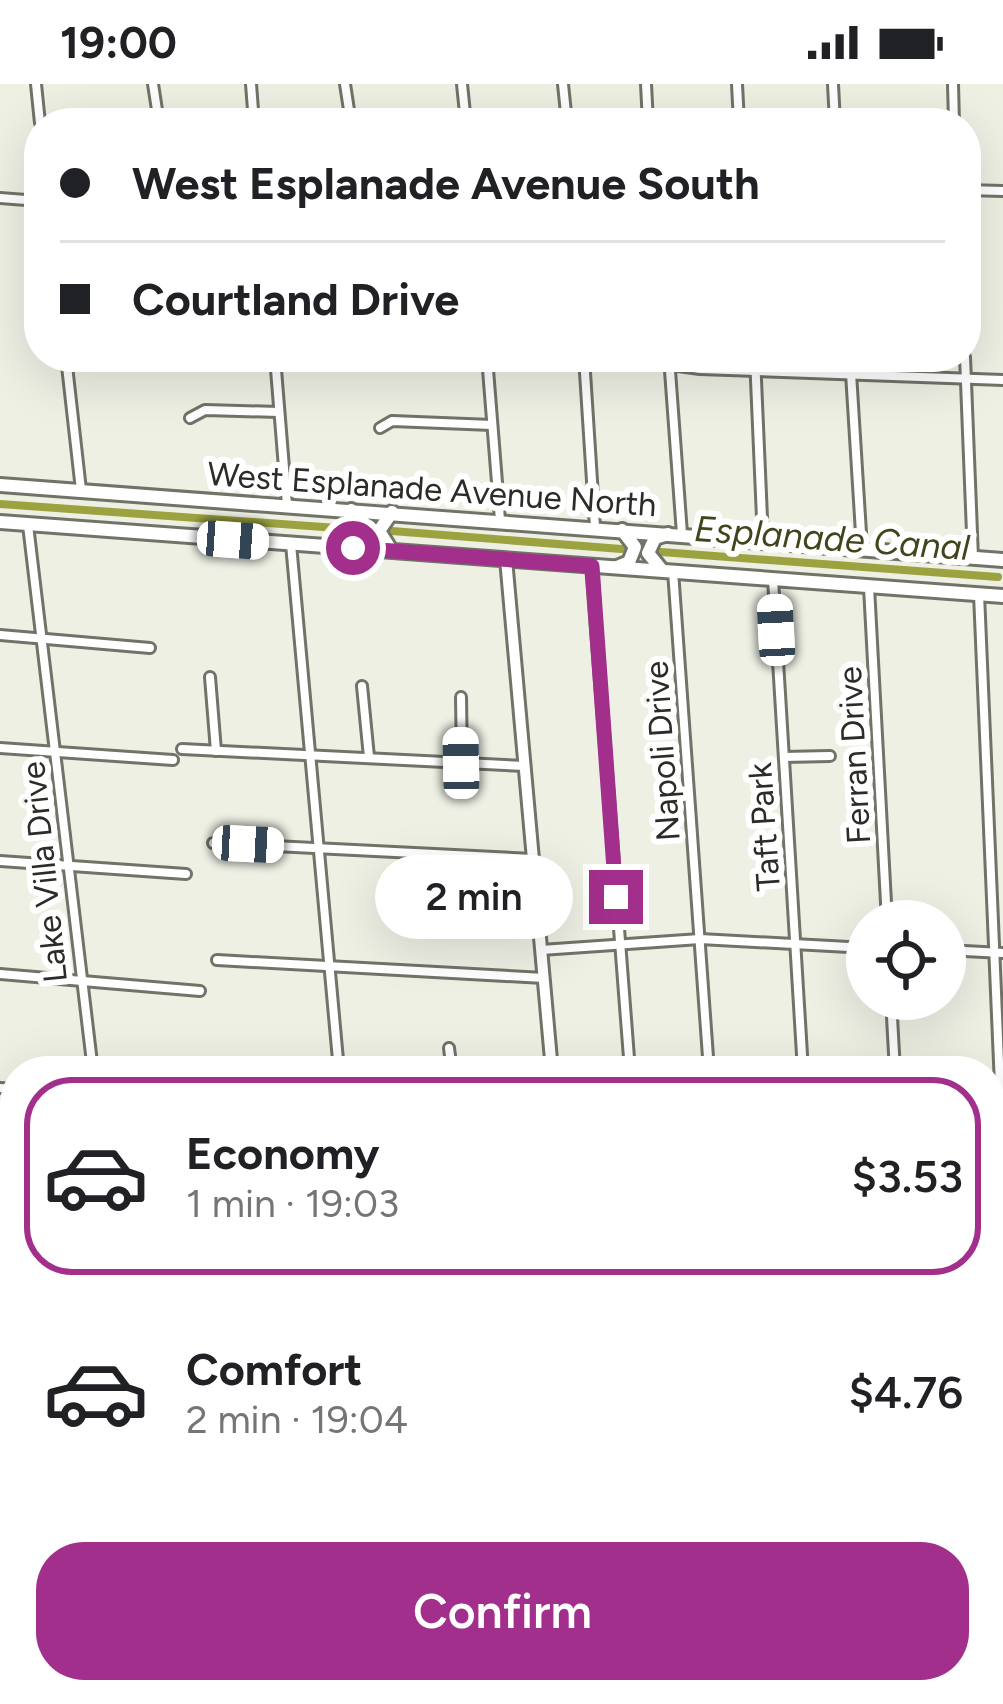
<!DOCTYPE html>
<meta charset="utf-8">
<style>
:root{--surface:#fff;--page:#f2f2f2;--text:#202124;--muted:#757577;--line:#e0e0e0;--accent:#a22f8b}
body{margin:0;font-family:Figtree,sans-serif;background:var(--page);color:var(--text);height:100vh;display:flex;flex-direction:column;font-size:45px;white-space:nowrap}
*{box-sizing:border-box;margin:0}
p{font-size:39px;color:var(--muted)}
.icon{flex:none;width:66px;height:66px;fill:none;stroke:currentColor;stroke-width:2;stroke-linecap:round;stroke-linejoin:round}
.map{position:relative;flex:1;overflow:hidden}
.panel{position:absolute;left:0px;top:972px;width:1005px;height:648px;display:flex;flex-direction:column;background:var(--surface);border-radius:48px 48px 0 0;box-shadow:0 12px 48px #0002}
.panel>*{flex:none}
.top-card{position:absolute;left:24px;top:24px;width:957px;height:264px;border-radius:48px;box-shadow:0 12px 48px #0002;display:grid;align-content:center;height:264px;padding:0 36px;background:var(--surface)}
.fabs{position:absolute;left:846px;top:816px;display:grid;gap:24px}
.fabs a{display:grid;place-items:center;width:120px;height:120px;border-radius:50%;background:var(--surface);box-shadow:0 12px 48px #0002;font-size:60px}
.end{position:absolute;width:54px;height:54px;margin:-27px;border:15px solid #a22f8b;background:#fff;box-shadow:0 0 0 6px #fff}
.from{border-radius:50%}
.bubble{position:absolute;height:84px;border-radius:42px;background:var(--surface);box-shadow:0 12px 48px #0002;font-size:39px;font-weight:600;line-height:84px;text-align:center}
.car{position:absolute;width:36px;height:72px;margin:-36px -18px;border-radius:15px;box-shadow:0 0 9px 3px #0007;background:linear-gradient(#fff 24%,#345 0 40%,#fff 0 76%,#345 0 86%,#fff 0)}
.top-card b{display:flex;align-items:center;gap:42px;height:114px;font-size:45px}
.top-card b+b{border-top:3px solid var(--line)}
.top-card i{width:30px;height:30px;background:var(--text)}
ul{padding:21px 0 0;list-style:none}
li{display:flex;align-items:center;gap:36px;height:198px;margin:0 24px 18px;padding:0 12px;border:6px solid transparent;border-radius:48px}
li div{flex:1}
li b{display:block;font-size:45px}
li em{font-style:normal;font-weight:600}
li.on{border-color:var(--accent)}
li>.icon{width:108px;height:108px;stroke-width:1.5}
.cta{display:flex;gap:24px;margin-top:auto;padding:24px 36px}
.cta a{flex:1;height:138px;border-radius:48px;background:var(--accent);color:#fff;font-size:48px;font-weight:600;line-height:138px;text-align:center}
.status{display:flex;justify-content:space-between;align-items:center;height:84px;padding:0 60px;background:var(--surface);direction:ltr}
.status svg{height:33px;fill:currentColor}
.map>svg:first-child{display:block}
</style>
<div class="status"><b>19:00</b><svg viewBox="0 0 49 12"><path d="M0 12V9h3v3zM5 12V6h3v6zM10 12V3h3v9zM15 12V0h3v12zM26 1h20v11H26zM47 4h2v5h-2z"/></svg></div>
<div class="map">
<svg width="1003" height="1620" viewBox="0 0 1003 1620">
<rect width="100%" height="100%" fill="#eef0e4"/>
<polygon fill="#c7ce87" points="608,1605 790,1605 791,1616 609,1616"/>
<polygon fill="#9ba23f" points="0,1355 15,1463 15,1605 35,1605 37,1620 17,1620 0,1497"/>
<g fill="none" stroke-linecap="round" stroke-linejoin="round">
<g stroke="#9ba23f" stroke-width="8">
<polyline points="0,420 351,445"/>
<polyline points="392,447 621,465"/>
<polyline points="661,468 998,493"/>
</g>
<g stroke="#717268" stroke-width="14">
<g id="minor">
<polyline points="36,0 40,39"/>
<polyline points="153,0 159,39"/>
<polyline points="251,0 254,39"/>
<polyline points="345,0 351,39"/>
<polyline points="462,0 466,39"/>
<polyline points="563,0 567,39"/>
<polyline points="646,0 648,39"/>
<polyline points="737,0 739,39"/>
<polyline points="833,0 835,39"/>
<polyline points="953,0 954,39"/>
<polyline points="966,106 1003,107"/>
<polyline points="0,114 39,117"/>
<polyline points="66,273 81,406"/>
<polyline points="275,273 287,421"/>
<polyline points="487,273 500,436"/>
<polyline points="584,273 595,443"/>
<polyline points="612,273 700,285 1003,296"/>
<polyline points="669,273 682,450"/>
<polyline points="755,273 763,457"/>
<polyline points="850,273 862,465"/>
<polyline points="965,273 973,474"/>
<polyline points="190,334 205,326 279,328"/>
<polyline points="380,344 392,337 492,341"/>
<polyline points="28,441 93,987"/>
<polyline points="291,460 339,987"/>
<polyline points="591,481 630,987"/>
<polyline points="673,487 709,987"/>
<polyline points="773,495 803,987"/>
<polyline points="869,503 887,837"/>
<polyline points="979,510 1003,1072"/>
<polyline points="0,551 150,564"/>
<polyline points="210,593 216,667"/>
<polyline points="362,602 369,673"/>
<polyline points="461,613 462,678"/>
<polyline points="0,664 173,676"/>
<polyline points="182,665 525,682"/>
<polyline points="784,673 830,672"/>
<polyline points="213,759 533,775"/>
<polyline points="0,777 186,790"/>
<polyline points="541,866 700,855 867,864"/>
<polyline points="945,866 1003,869"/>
<polyline points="217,876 544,894"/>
<polyline points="0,890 200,907"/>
<polyline points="891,915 895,987"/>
<polyline points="449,964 452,987"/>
<polyline points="0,1004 15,1005"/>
<polyline points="0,1133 15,1134"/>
<polyline points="990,1250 1003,1251"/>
<polyline points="2,1263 15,1263"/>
<polyline points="58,1605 239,1620"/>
<polyline points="168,1605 169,1620"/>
<polyline points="395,1605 396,1620"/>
<polyline points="842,1605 842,1620"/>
<polyline points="929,1605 930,1620"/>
<polyline points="609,1616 750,1620"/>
</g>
</g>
<g stroke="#717268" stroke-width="16">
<g id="tertiary">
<polyline points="506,475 552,987"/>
<polyline points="608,1605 609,1620"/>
</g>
</g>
<g stroke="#717268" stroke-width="18">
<g id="secondary">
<polyline points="0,401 1003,476"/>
<polyline points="0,438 1003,512"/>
<polyline points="346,463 363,448 362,435 351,426"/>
<polyline points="391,466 379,447 392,428"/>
<polyline points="617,483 629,478 635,463 622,446"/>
<polyline points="661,485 648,469 655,454 668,450"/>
</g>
</g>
<use href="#minor" stroke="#fff" stroke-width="8"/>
<use href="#tertiary" stroke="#fff" stroke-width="10"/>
<use href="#secondary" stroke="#fff" stroke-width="12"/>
</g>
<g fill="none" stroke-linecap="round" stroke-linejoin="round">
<polyline stroke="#a22f8b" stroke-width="15" points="353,464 592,482 616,813"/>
</g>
<g text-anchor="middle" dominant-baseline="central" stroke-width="12" stroke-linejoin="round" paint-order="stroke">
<g font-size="33" fill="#2b2b27" stroke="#fff">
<text transform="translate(432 405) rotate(4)">West Esplanade Avenue North</text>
<text transform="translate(662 667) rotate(-94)">Napoli Drive</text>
<text transform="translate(854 671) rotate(-93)">Ferran Drive</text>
<text transform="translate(764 743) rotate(-94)">Taft Park</text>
<text transform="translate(44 788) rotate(-96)">Lake Villa Drive</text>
</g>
<g font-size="36" font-style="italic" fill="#42451c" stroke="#fff">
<text transform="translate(832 454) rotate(4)">Esplanade Canal</text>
</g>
</g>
</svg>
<div class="fabs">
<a><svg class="icon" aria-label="locate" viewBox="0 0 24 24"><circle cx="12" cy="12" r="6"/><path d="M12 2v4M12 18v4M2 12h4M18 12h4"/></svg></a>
</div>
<i class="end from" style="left:353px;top:464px"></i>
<i class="end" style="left:616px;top:813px"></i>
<div class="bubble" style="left:375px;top:771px;width:198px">2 min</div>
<i class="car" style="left:233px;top:456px;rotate:94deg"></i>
<i class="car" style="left:776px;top:546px;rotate:357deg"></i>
<i class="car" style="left:461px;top:679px;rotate:359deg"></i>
<i class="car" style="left:248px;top:760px;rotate:93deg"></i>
<div class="top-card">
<b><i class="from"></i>West Esplanade Avenue South</b>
<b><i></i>Courtland Drive</b>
</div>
<section class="panel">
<ul>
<li class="on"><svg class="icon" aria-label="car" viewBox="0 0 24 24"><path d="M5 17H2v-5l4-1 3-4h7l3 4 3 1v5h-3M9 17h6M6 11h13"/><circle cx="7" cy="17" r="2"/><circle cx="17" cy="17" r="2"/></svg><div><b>Economy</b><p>1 min · 19:03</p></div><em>$3.53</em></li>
<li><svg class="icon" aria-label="car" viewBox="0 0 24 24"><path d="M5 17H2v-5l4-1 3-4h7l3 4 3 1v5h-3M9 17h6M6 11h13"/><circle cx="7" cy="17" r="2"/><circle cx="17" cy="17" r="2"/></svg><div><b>Comfort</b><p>2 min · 19:04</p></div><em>$4.76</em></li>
</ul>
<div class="cta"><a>Confirm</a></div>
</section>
</div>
